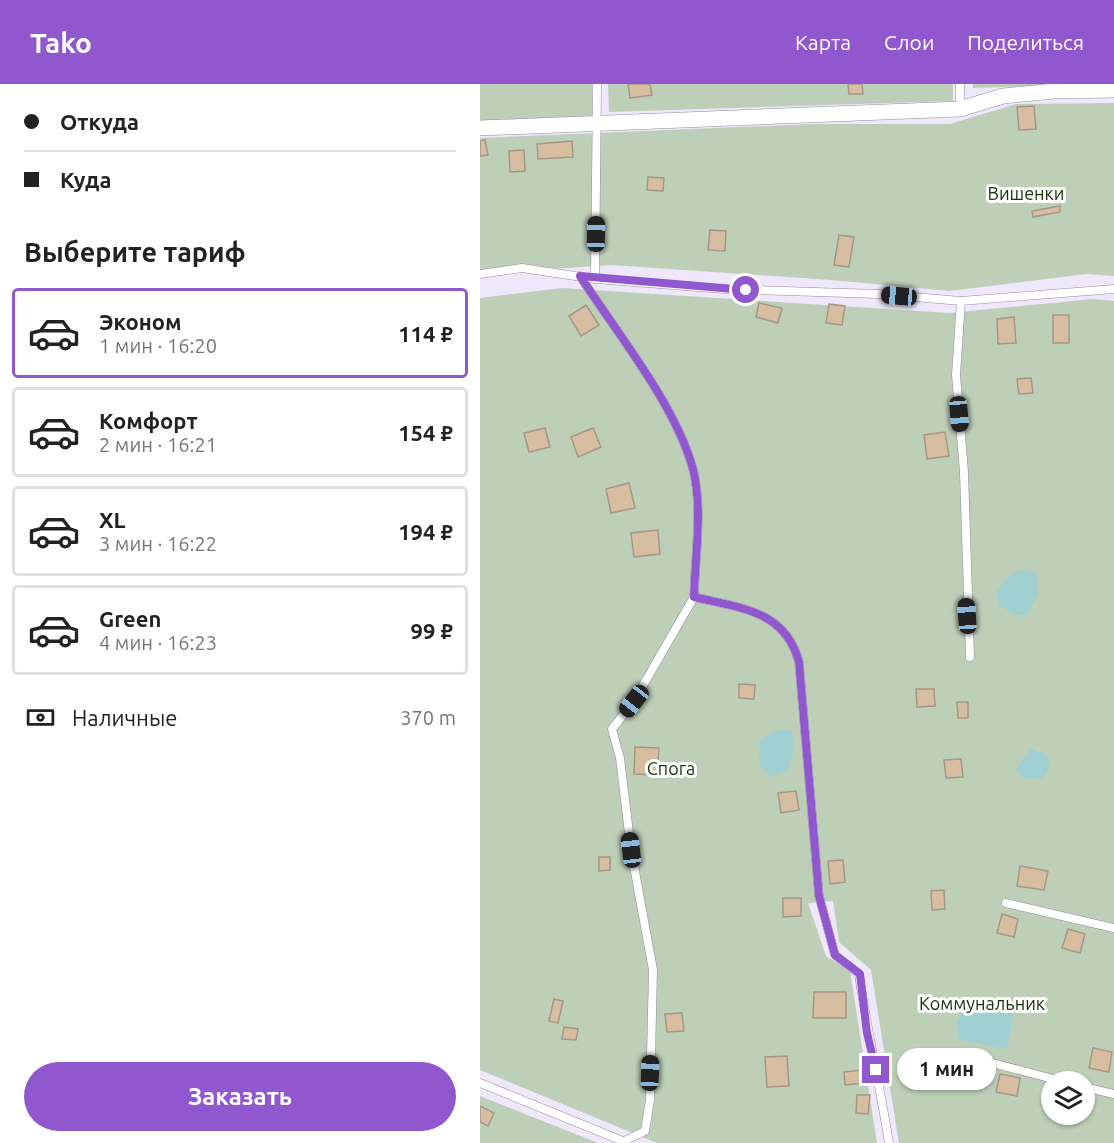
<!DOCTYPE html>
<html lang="ru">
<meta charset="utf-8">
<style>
:root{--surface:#fff;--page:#f2f2f2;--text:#222;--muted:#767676;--line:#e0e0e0;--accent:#9157cf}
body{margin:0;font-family:Ubuntu,sans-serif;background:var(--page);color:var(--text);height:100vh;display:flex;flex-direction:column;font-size:22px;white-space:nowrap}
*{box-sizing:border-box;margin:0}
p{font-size:20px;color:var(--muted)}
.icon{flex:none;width:33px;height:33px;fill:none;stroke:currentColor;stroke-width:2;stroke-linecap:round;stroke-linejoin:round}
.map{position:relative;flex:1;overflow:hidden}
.panel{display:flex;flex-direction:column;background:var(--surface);width:480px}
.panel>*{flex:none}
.guide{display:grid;align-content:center;height:132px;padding:0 24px;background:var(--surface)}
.tools{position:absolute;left:561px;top:987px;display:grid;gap:12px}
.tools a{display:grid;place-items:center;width:54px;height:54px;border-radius:50%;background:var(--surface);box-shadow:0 2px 4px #0004;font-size:30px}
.end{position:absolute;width:27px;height:27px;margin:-14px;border:8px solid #9157cf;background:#fff;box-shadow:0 0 0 3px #fff}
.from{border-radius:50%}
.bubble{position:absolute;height:42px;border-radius:21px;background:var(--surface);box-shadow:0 2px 4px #0004;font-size:20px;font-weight:700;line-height:42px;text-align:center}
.car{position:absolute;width:18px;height:36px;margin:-18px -9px;border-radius:8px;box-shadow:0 0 4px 2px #0007;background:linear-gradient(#222 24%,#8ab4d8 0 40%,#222 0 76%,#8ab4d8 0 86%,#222 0)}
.guide b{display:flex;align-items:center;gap:21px;height:57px;font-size:22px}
.guide b+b{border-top:2px solid var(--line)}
.guide i{width:15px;height:15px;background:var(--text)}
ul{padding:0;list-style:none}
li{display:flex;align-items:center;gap:18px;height:90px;margin:0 12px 9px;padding:0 12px;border:3px solid var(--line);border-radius:6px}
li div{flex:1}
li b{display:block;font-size:22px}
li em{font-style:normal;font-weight:700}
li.selected{border-color:var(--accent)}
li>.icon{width:54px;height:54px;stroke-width:1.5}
h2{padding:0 24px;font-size:27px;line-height:72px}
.pay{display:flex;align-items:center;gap:15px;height:66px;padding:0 24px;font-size:22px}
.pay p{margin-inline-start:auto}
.cta{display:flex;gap:12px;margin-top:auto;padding:12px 24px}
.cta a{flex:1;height:69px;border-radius:36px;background:var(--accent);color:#fff;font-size:24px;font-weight:700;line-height:69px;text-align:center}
header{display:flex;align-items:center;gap:36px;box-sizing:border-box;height:84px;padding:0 30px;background:var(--accent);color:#fff}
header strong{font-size:28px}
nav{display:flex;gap:33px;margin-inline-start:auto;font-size:21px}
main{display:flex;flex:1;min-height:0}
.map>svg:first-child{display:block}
</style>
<header>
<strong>Tako</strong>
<nav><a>Карта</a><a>Слои</a><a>Поделиться</a></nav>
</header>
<main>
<section class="panel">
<div class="guide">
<b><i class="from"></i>Откуда</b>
<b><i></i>Куда</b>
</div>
<h2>Выберите тариф</h2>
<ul>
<li class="selected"><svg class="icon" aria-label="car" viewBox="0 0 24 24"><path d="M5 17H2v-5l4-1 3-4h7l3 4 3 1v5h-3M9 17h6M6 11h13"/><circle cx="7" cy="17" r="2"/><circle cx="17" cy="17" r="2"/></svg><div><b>Эконом</b><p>1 мин · 16:20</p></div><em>114 ₽</em></li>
<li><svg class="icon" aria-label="car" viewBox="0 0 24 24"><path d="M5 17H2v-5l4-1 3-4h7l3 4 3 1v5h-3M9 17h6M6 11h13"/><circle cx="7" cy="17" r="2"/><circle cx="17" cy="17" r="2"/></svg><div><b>Комфорт</b><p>2 мин · 16:21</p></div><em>154 ₽</em></li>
<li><svg class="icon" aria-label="car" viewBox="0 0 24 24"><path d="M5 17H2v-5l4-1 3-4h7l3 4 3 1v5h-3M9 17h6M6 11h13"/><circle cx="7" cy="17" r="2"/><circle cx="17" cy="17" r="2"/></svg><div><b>XL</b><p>3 мин · 16:22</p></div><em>194 ₽</em></li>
<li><svg class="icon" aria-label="car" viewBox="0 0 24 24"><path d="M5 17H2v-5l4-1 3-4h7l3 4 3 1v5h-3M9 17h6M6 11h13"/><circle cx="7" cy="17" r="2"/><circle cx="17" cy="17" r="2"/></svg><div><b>Green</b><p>4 мин · 16:23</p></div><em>99 ₽</em></li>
</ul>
<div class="pay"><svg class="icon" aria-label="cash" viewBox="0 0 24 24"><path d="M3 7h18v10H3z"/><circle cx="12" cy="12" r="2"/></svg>Наличные<p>370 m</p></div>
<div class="cta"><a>Заказать</a></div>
</section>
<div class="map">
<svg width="634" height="1059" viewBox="0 0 634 1059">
<rect width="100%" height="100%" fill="#efe7fb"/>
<g fill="#bdcfb7" fill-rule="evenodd">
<polygon points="0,0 112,0 113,33 0,38"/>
<polygon points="128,0 473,0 473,17 129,28"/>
<polygon points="493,0 607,0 493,4"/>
<polygon points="634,19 634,192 606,190 470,207 351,196 131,181 0,190 0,54 333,40 470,40 536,20"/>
<path d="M82,204L469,229L613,215L634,217V1059H419L391,886L359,858L353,817L328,819L346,872L370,887L397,1059H177L0,986V214ZM572,998H604V1030H572Z"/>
<polygon points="0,1012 118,1059 0,1059"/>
</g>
<g fill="#a1d0d2">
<polygon points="544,486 558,490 558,510 547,531 535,531 519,521 517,507 532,489"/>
<polygon points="311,645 314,666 307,686 291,693 279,680 280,657 292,648"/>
<polygon points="550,664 567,671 570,680 563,694 545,695 536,685"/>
<polygon points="522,918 533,921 531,947 526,965 479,956 476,939 487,922 509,922"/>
</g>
<g fill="#d7bea1" stroke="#a59787" stroke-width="1.5">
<polygon points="148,0 170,0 172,11 150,14"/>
<polygon points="368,0 382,0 383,10 369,10"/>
<polygon points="554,22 556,45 539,46 537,23"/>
<polygon points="5,56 8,71 0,72 0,57"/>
<polygon points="92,57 93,73 58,75 57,60"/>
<polygon points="44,66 45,87 30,88 29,67"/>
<polygon points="168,93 184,94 183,107 167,106"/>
<polygon points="580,122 580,128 553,133 552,127"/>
<polygon points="230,146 246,147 245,167 228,166"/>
<polygon points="359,151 374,153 369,183 354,181"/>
<polygon points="279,219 302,224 298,239 276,233"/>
<polygon points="349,220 365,222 362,241 346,239"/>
<polygon points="106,221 119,241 101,252 89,232"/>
<rect x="573" y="231" width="16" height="28"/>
<polygon points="534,233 536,259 518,260 517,235"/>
<polygon points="551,294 553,309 539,310 537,295"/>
<polygon points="65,344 70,363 49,368 44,349"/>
<polygon points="113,344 121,363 98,373 91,353"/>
<polygon points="465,348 469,372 447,375 444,351"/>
<polygon points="149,399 155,424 131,429 126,405"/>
<polygon points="178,446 180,470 154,473 151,449"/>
<polygon points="259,600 275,601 274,615 259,614"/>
<polygon points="436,605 454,605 455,622 437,623"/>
<polygon points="477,618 488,618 488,634 478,634"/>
<polygon points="155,663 179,664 177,691 154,690"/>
<polygon points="481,675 483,693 466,694 464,676"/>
<polygon points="316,707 319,726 301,729 298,709"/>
<polygon points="119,773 130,773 130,786 119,787"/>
<polygon points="363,776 365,798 350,800 348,777"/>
<polygon points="540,782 568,787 564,806 537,802"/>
<polygon points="464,806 465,825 452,826 451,807"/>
<polygon points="303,814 321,814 321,832 303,833"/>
<polygon points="522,830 538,835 534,853 517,849"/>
<polygon points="588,845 605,850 600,869 582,864"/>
<polygon points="334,908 366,908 366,934 333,934"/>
<polygon points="74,915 83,917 78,939 69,937"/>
<polygon points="202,929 204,947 187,948 185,930"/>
<polygon points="84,943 98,945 96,956 82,955"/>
<polygon points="613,964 632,968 629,988 609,984"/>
<polygon points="307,972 309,1002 287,1003 285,973"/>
<polygon points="385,986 386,999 365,1001 364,988"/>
<polygon points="520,990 540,994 537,1012 516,1008"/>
<polygon points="377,1011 390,1011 388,1030 376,1029"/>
<polygon points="0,1022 14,1029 8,1042 0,1038"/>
</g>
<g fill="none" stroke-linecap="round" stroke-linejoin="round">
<g stroke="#918a9c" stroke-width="9">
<g id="lane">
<polyline points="480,0 480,25"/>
<polyline points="0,190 42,184 115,195 244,205 398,210 481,217 634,205"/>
<path d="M100,192C137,249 195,320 213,385C223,424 215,473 214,513"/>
<polyline points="115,195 117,0"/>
<polyline points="481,217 476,291 484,388 490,573"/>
<polyline points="526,819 634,844"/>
<polyline points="490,973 584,998"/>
<polyline points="0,999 145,1058"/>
<polyline points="604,1003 634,1010"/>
<path d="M140,1059L165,1047L170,1016L173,886L151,766L140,674L132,645L154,617L214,513C260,524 305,526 319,578L339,812L355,871L379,890C387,947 400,1002 409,1059"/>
</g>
</g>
<g stroke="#918a9c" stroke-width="16">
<polyline id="street" points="0,44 480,25 523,12 574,7 634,6"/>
</g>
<use href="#lane" stroke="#fff" stroke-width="8"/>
<use href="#street" stroke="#fff" stroke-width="15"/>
</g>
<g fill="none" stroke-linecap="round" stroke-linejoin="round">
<path stroke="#9157cf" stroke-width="8" d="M266,206L100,192C137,249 195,320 213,385C223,424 215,473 214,513C260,524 305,526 319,578L339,812L355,871L380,890L387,949L396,986"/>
</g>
<g text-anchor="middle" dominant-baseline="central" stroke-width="6" stroke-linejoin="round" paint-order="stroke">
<g font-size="18" fill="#163508" stroke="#fff">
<text x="546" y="109">Вишенки</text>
<text x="191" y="684">Спога</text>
<text x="502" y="919">Коммунальник</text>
</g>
</g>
</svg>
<div class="tools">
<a><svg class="icon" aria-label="layers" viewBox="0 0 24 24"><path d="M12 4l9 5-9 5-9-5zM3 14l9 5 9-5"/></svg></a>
</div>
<i class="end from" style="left:266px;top:206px"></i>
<i class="end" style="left:396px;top:986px"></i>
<div class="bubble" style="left:417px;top:964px;width:99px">1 мин</div>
<i class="car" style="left:116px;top:150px;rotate:1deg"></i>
<i class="car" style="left:419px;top:212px;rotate:275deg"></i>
<i class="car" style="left:479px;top:330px;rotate:175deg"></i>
<i class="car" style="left:487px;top:532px;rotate:356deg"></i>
<i class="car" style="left:154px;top:617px;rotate:218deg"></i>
<i class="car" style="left:151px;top:766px;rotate:353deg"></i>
<i class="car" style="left:170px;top:989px;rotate:2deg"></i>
</div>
</main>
